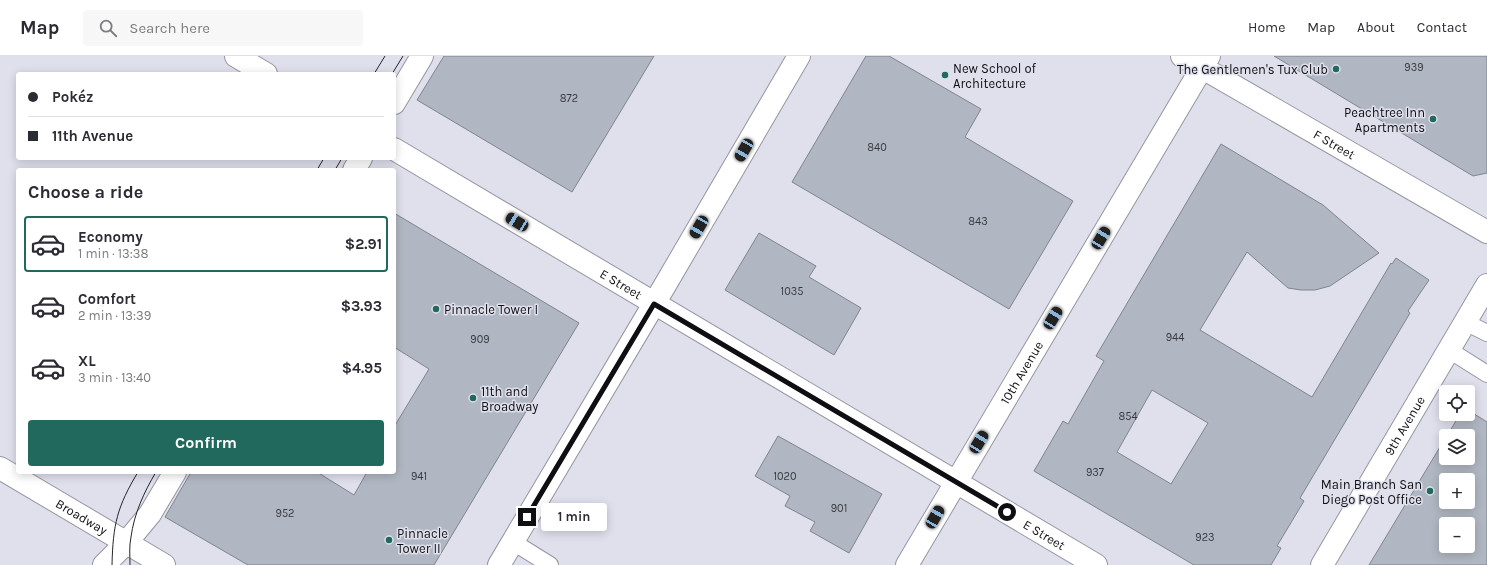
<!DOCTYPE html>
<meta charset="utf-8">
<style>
:root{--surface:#fff;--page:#f7f7f7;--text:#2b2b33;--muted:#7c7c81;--line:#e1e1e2;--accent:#22695d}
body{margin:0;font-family:Karla,sans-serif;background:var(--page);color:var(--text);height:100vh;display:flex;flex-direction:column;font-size:15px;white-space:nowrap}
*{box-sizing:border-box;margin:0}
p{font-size:13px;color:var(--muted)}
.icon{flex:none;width:22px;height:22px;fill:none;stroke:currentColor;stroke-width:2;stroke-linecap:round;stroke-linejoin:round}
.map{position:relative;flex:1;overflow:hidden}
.drawer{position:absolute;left:16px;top:112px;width:380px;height:306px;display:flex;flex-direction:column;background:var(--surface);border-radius:4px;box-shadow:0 2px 10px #0003}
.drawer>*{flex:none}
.hud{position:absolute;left:16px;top:16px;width:380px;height:88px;border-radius:4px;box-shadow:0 2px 10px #0003;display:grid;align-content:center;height:88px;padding:0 12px;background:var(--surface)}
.buttons{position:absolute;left:1439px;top:329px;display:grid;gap:8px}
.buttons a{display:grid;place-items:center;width:36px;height:36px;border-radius:4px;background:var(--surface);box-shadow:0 2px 10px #0003;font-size:20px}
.end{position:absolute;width:18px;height:18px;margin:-9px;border:5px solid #0f0f13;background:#fff;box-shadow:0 0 0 2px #fff}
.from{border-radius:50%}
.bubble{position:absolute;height:28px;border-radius:4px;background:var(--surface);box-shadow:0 2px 10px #0003;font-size:13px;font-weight:700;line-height:28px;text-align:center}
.car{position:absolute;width:12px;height:24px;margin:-12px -6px;border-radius:5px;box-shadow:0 0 3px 1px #0007;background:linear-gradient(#222 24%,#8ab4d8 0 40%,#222 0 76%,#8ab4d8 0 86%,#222 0)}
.hud b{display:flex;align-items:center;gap:14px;height:38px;font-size:15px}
.hud b+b{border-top:1px solid var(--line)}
.hud i{width:10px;height:10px;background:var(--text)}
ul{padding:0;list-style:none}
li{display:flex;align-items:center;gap:12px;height:56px;margin:0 8px 6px;padding:0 4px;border:2px solid transparent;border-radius:4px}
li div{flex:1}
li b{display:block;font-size:15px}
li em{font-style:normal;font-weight:700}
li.on{border-color:var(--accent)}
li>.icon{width:36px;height:36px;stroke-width:1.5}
h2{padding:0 12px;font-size:18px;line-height:48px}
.primary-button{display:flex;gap:8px;margin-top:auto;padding:8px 12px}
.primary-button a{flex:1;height:46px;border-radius:4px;background:var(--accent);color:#fff;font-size:16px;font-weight:700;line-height:46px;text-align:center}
header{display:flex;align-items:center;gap:24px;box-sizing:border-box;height:56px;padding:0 20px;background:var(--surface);border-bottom:1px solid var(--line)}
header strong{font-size:19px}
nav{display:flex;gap:22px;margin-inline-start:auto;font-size:14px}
.search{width:280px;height:36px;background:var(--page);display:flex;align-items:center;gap:10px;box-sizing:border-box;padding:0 14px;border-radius:4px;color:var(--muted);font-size:15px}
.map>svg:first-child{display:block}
</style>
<header>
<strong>Map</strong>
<div class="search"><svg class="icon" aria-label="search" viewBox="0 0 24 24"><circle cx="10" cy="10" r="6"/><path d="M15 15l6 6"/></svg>Search here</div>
<nav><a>Home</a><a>Map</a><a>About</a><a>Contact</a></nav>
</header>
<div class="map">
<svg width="1487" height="509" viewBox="0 0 1487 509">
<rect width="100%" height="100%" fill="#dfe0ec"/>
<g fill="#b1b7c2" stroke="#7f848e" fill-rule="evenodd">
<polygon points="444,0 654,0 572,136 417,44"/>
<polygon points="866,0 889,0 981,53 965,81 1073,145 1009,253 792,126"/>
<polygon points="1274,0 1487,0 1487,117 1473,120"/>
<path d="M1221,88L1323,149L1379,197L1330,230L1315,234H1301L1288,232L1247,196L1200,274L1312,341L1391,207L1392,208L1396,202L1429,224L1408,255L1410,257L1300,442L1304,445L1277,490L1281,492L1271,509H1194L1034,415L1063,365L1068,368L1104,305L1096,300ZM1152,334L1208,367L1171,428L1117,396Z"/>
<polygon points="394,157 579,267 434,509 248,509 165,461 191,416 317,416 354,439 367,416 394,416 394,371 429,313 394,291"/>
<polygon points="759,177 816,210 809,221 861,252 834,299 725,234"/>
<path d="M1468,354L1487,366V509H1369L1446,381V402H1468V380H1447L1460,358H1468ZM1446,424H1468V446H1446ZM1446,468H1468V490H1446Z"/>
<polygon points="778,380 882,438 849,497 810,475 815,466 785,450 790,440 755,420"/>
</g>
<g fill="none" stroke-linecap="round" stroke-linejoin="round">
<g stroke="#9696a2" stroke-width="18">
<g id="service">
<polyline points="1465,266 1487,277"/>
<polyline points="1449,294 1487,318"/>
<polyline points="513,486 550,509"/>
</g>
</g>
<g stroke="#9696a2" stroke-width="24">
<g id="minor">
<polyline points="394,47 422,0"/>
<polyline points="354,114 361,102"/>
<polyline points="126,487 150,458 175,416"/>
</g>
</g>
<g stroke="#9696a2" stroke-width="24">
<g id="tertiary">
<polyline points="236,0 266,18"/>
<path id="s1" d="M394,93L1096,509"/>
<path id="s2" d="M1322,509L1487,229"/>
</g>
</g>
<g stroke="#9696a2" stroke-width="24">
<g id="secondary">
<path id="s3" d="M1182,0L1487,176"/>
</g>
</g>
<g stroke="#9696a2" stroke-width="24">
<g id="primary">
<path id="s4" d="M0,412L164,509"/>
<polyline points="104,509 126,487"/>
<polyline points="499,509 654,248 799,0"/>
<path id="s5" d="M907,509L1209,0"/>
</g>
</g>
<use href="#service" stroke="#fff" stroke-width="16"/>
<use href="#minor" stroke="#fff" stroke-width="22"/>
<use href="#tertiary" stroke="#fff" stroke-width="22"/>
<use href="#secondary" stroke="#fff" stroke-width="22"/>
<use href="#primary" stroke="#fff" stroke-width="22"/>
<g stroke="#242429" stroke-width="1">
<polyline points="374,18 385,0"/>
<polyline points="392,18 403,0"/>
<polyline points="317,114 324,102"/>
<polyline points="335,114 342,102"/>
<path d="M112,509C113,468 117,451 138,416"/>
<path d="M130,509C130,500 129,490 131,481C134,458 144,436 156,416"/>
</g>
</g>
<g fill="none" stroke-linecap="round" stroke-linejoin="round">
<polyline stroke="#0f0f13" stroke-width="5" points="527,461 654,248 1007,456"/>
</g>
<g fill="#22695d" stroke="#dfe0ec" stroke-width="1.5">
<circle cx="1336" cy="13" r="4"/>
<circle cx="945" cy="19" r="4"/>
<circle cx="1433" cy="63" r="4"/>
<circle cx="436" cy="253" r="4"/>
<circle cx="473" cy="342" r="4"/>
<circle cx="1430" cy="435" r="4"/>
<circle cx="389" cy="484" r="4"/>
</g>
<g text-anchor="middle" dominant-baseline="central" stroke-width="3" stroke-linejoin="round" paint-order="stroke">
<g font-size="11" fill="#38393f">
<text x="1414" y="11">939</text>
<text x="569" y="42">872</text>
<text x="877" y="91">840</text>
<text x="978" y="165">843</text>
<text x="792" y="235">1035</text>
<text x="1175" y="281">944</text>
<text x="480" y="283">909</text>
<text x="1128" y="360">854</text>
<text x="1095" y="416">937</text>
<text x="419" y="420">941</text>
<text x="785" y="420">1020</text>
<text x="839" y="452">901</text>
<text x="285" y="457">952</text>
<text x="1205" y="481">923</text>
</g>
<g font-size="13" fill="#0f0f13" stroke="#dfe0ec" text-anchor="start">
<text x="953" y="12">New School of<tspan x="953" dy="15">Architecture</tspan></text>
<text x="1328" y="13" text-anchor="end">The Gentlemen's Tux Club</text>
<text x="1425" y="56" text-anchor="end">Peachtree Inn<tspan x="1425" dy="15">Apartments</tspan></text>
<text x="444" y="253">Pinnacle Tower I</text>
<text x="481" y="335">11th and<tspan x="481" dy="15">Broadway</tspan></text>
<text x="1422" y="428" text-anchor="end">Main Branch San<tspan x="1422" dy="15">Diego Post Office</tspan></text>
<text x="397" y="477">Pinnacle<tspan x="397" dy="15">Tower II</tspan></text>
</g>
<g font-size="13" fill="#0f0f13" stroke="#dfe0ec">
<text stroke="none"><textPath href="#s3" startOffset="176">F Street</textPath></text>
<text stroke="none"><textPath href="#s1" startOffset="264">E Street</textPath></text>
<text stroke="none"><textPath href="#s5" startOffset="224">10th Avenue</textPath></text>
<text stroke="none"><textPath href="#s2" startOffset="162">9th Avenue</textPath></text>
<text stroke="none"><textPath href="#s4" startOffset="95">Broadway</textPath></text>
<text stroke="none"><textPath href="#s1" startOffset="756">E Street</textPath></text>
</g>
</g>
</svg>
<div class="buttons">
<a><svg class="icon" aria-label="locate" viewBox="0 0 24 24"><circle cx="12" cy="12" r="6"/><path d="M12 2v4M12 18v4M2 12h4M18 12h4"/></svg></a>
<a><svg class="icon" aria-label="layers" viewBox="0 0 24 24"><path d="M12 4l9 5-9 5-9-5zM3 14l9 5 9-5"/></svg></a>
<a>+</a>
<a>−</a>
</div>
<i class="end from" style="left:1007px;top:456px"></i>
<i class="end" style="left:527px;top:461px"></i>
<div class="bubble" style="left:541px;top:447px;width:66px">1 min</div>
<i class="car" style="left:744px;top:94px;rotate:210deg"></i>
<i class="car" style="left:517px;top:166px;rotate:301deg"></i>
<i class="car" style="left:699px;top:171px;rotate:210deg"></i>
<i class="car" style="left:1101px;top:182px;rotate:31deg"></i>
<i class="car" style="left:1053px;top:262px;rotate:31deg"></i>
<i class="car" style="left:979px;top:386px;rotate:31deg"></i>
<i class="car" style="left:935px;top:461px;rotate:30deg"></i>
<div class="hud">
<b><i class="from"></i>Pokéz</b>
<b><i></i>11th Avenue</b>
</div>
<section class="drawer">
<h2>Choose a ride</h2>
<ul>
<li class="on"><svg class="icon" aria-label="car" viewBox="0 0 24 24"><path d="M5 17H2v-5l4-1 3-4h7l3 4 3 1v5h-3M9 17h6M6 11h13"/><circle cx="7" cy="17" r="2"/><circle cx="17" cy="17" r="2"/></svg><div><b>Economy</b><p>1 min · 13:38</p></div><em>$2.91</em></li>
<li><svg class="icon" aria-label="car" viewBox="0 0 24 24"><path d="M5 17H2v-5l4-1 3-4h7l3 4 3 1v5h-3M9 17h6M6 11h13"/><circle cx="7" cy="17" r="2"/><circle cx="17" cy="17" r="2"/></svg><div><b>Comfort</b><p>2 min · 13:39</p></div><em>$3.93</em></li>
<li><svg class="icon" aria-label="car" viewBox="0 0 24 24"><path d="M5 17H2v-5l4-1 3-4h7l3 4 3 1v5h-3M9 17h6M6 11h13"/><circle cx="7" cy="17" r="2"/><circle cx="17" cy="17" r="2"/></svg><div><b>XL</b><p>3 min · 13:40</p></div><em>$4.95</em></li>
</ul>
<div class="primary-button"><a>Confirm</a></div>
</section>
</div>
